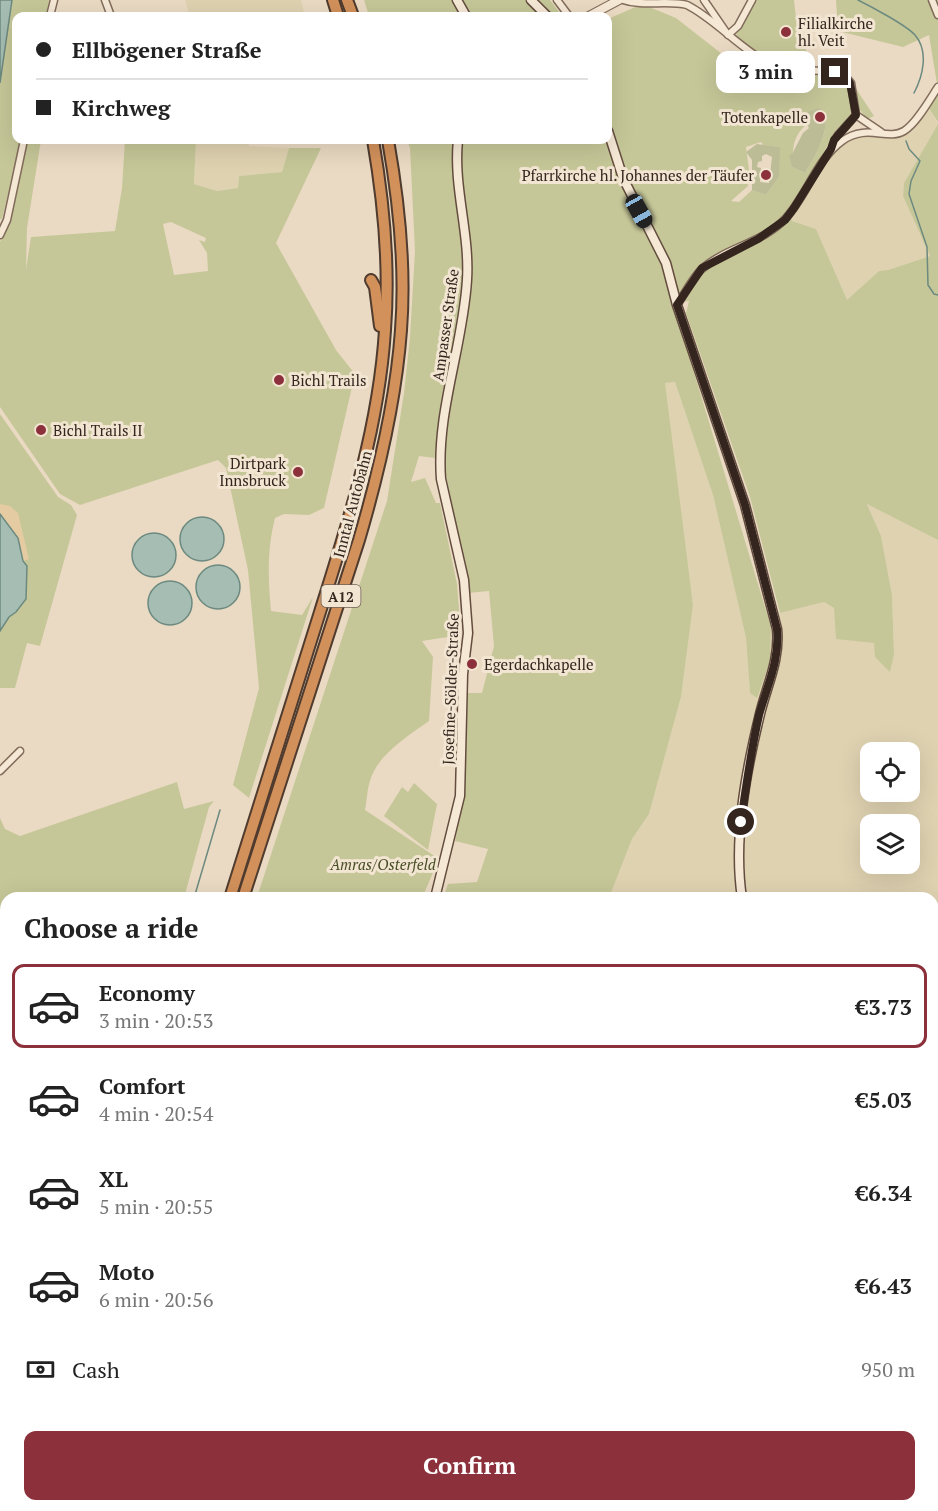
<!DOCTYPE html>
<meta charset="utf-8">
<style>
:root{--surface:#fff;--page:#f6f6f6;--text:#222;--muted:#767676;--line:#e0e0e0;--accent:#8c313b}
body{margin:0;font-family:"PT Serif",serif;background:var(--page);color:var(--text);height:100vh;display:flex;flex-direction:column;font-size:22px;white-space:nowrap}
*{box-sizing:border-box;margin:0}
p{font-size:20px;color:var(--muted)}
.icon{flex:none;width:33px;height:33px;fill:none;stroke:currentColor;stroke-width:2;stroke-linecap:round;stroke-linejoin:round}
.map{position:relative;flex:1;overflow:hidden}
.drawer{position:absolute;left:0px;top:892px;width:939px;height:620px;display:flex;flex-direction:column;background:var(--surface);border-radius:18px 18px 0 0;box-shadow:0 6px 24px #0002}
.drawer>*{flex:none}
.top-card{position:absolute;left:12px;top:12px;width:600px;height:132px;border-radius:12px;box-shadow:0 6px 24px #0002;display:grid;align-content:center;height:132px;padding:0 24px;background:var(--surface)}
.buttons{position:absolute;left:860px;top:742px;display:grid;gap:12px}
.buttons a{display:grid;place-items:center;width:60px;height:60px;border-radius:12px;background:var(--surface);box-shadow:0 6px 24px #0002;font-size:30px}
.end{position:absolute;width:27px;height:27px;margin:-14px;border:8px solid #34261e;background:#fff;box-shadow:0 0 0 3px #fff}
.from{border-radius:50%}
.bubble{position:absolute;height:42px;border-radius:12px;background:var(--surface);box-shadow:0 6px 24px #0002;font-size:20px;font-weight:700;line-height:42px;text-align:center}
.car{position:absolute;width:18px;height:36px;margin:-18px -9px;border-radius:8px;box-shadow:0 0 4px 2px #0007;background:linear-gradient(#222 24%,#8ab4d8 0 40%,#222 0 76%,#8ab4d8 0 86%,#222 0)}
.top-card b{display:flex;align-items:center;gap:21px;height:57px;font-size:22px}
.top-card b+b{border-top:2px solid var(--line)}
.top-card i{width:15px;height:15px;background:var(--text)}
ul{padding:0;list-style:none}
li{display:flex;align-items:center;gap:18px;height:84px;margin:0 12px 9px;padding:0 12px;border:3px solid transparent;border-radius:12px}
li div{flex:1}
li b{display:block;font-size:22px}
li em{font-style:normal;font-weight:700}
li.active{border-color:var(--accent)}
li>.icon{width:54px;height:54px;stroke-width:1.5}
h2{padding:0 24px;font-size:27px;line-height:72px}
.pay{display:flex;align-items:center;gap:15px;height:66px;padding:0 24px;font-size:22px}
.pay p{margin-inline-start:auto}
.cta{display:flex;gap:12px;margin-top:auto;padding:12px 24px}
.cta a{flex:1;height:69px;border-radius:12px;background:var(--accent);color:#fff;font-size:24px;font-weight:700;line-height:69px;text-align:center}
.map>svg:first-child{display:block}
</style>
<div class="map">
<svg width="938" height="1511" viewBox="0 0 938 1511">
<rect width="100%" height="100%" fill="#eadac3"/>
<g fill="#dfd2b1" fill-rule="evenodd">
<polygon points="185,0 301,0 305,16 190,16"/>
<polygon points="928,107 938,124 904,183 903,196 930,256 888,270 879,271 847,301 816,229 792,221 787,210 828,154 859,132 907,134"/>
<polygon points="196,140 248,140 249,146 289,148 282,172 239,176 238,188 217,191 194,184"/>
<path d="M675,382L713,495L746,638L750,694L770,661L771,627L780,613L824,602L834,608L874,643L890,671L894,655L892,595L881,536L867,503L938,540V1059H933V898H609L632,839L649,814L681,697L693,605L664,383ZM870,753H909V792H870ZM870,825H909V864H870Z"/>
<polygon points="933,1280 938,1280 938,1321 933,1340"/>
<polygon points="607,1506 841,1506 842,1511 607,1511"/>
</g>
<g fill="#c6c798" fill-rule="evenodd">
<polygon points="12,0 49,0 46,16 16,16 16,140 21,140 2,219 0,219 0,83"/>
<polygon points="364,0 550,0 562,16 369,16"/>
<path d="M754,0H794L797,27L806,38V58L804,68C774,60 754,61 736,34Z"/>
<polygon points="836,0 938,0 938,122 928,107 938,90 929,35 903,47 838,31"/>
<path d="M642,4L676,18L722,54L740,53L781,75L839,76L844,80L849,78L874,116L867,119L860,110L853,112L832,138L803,189L787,210L792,221L816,229L847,300L879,271L888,270L930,256L903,196L904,183L938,124V540L867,504L881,536L892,595L894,655L890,672L875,657L874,643L836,639L834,608L824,602L780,613L750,497L686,313L689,301L673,303L771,627L770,661L757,698L750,693L746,638L713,495L675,382L665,383L693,605L681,697L649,814L632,839L609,898H443L448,884L477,882L488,849L455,841L461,807L467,693H482L494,646L489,591L468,593L443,459L419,456L411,482L425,478L436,503H440L457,584L461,635L422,641L433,657L429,721C408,736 377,755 370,781C367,790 367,800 365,810L439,859L422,898H259L258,894L387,501L404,393L410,337L415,251L410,148L407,140H608V19ZM819,108L826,114C827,136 816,155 805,173L792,167C793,149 792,137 807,124L804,120ZM761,142L763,145L779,147V177L766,195L752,190L739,202L731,201L748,186L749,170L746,147Z"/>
<path d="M27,140H41L27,228L26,269L31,237L115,231L122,188L125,140H196L194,184L217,191L238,188L239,176L282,172L289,148H321L276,243L336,350L355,374L324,508L309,515L284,514L275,518C267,550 268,578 271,611L302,615L313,597L249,798L233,785L259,688L248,570L226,468L218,460L80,505L60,494L0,407V242L9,221ZM171,222L206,238L205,242L199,240L207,253L208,271L174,275L163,224Z"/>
<polygon points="0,414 58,497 71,505 77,515 40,646 27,643 15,688 0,688"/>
<polygon points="177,782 184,809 214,801 209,807 184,898 6,898 6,1262 0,1266 0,818 5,829 20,836"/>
<polygon points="414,783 437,804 428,850 384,816 402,787 408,792"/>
<polygon points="0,1317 6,1317 6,1506 12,1506 12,1511 0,1511"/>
<polygon points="938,1339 938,1407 933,1406 933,1352"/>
<polygon points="933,1408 938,1413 938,1511 842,1511 841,1506 933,1506"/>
<polygon points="22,1506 115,1506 117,1511 21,1511"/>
<polygon points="293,1506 607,1506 607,1511 289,1511"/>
</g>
<polygon fill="#e4cba2" points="0,504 10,506 18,513 29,559 23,561 18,538 0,514"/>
<g fill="#bcbc97" fill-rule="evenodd">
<path d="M819,108L826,114C827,136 816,155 805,173L792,167L789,155L792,154L803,133L809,128L804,120V113Z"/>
<path d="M757,144L780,147L779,177L766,195L752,190V160L746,152ZM766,154L772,157L769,183L760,182L761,168L757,167L758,162L762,161V156Z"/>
</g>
<g fill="#a5bdb3" stroke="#6d8a80" stroke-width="1.5">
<polygon points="0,0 12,0 0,83"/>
<polygon points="0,514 18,538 23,561 27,566 26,599 16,612 9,617 0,631"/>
<circle cx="202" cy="539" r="22"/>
<circle cx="154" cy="555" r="22"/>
<circle cx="218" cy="587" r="22"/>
<circle cx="170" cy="603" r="22"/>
</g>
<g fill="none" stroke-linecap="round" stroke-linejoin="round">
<g stroke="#6d8a80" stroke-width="1.5">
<path d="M858,0C870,6 906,25 915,35C929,51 923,76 914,93"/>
<polyline points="906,141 909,149 920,161 911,181 909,194 927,247 928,285 934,294 938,295"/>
<polyline points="194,898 220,810"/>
<polyline points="933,1276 938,1277"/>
<polyline points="120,1506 121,1511"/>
<polyline points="548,1506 548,1511"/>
</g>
<g stroke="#826c5b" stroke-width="9">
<g id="minor">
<polyline points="105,0 111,16"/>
<polyline points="557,0 569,16"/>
<path d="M623,0C643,7 667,0 687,5C719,21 747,58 783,69L842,72L851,83L856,115L881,132"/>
<polyline points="704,0 726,32"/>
<polyline points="932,0 938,15"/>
<polyline points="50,16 54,0"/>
<polyline points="728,35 738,26 752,0"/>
<polyline points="832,148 838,135 856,115"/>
<polyline points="0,235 7,220 24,140"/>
<path d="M677,305C684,295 694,275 703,268C727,247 763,243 786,218C807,195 817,159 842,141C867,123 887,141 904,131C917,123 930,99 938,87"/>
<polyline points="0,771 20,751"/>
<polyline points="933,1224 938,1227"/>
</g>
</g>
<g stroke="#826c5b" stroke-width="10">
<polyline id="tertiary" points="589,16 619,0"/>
</g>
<g stroke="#644d3f" stroke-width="11">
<g id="secondary">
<polyline points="457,0 466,16"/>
<polyline points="531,0 547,16"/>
<path d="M608,131L623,178L666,263L677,305L745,505L777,629C780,660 767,685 760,714C746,771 733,840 742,898"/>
<path d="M435,898L460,796L463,674L468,633L464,580L441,479C436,412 463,347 467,280C470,233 453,187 458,140"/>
<polyline points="933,1056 938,1056"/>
<polyline points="270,1511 271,1506"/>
</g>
</g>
<g stroke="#503b2f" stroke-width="14">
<g id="motorway">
<polyline points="333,0 338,16"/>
<polyline points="347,0 353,16"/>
<polyline points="371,280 375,287 380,326"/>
<path d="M230,898C260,803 290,708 320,612C349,520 379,427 385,330C390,265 384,203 373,140"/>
<path d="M243,898L359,540C379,472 396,401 401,330C406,266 399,202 388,140"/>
<polyline points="0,1284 6,1280"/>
<polyline points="0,1294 6,1291"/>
<polyline points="0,1307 6,1306"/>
<polyline points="147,1506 149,1511"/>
<polyline points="165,1506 166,1511"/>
<polyline points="175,1511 175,1506"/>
</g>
</g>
<use href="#minor" stroke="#f5e8d5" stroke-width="6"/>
<use href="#tertiary" stroke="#f5e8d5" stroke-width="8"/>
<use href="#secondary" stroke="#f5e8d5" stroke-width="8"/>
<use href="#motorway" stroke="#d2915b" stroke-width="10"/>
</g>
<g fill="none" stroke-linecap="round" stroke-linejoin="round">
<path stroke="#34261e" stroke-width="8" d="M741,822C746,786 751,750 759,715C767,686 780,660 777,629L745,505L677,305L702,268L758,239L785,220L794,208L831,149L834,140L856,115L850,83L842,72H835"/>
</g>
<g fill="#8c313b" stroke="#f2e5d2" stroke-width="2">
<circle cx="786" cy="32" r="6"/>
<circle cx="820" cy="117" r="6"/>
<circle cx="766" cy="175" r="6"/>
<circle cx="279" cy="380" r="6"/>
<circle cx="41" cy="430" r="6"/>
<circle cx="298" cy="472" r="6"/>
<circle cx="472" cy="664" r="6"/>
</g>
<g text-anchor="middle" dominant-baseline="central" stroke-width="6" stroke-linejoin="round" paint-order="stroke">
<rect fill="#f2e5d2" stroke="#6d5f54" stroke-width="1.5" x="321.5" y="585" width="39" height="22" rx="4.5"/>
<g font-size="14" font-weight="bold" fill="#34261e">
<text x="341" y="596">A12</text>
</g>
<g font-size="15" fill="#34261e" stroke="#f2e5d2" text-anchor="start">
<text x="798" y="23">Filialkirche<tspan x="798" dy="17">hl. Veit</tspan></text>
<text x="808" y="117" text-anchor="end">Totenkapelle</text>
<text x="754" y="175" text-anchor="end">Pfarrkirche hl. Johannes der Täufer</text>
<text x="291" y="380">Bichl Trails</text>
<text x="53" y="430">Bichl Trails II</text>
<text x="286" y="463" text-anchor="end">Dirtpark<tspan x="286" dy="17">Innsbruck</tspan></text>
<text x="484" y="664">Egerdachkapelle</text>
</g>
<g font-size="15" fill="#34261e" stroke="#f2e5d2">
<text transform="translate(445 325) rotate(-82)">Ampasser Straße</text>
<text transform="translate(352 504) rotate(-75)">Inntal Autobahn</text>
<text transform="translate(450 689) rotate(-88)">Josefine-Sölder-Straße</text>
</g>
<g font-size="15" font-style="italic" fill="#484e27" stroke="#f2e5d2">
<text x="383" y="864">Amras/Osterfeld</text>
</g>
</g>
</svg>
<div class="buttons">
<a><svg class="icon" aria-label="locate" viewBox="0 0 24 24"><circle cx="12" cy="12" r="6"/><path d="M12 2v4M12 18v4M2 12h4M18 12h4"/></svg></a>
<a><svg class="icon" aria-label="layers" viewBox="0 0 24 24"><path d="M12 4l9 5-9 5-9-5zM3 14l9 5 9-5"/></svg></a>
</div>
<i class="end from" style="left:741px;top:822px"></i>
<i class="end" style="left:835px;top:72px"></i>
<div class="bubble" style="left:716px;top:51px;width:99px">3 min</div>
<i class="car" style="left:639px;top:211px;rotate:151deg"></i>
<div class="top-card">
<b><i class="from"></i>Ellbögener Straße</b>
<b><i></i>Kirchweg</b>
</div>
<section class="drawer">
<h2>Choose a ride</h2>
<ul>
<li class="active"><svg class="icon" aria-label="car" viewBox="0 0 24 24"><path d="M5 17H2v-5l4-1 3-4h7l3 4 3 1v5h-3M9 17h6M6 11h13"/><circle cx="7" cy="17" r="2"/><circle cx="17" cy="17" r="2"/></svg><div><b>Economy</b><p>3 min · 20:53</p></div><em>€3.73</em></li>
<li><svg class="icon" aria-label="car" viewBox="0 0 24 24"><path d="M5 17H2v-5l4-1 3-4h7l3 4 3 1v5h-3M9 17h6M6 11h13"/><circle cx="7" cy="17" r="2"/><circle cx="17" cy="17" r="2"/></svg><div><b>Comfort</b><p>4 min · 20:54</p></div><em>€5.03</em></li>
<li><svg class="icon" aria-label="car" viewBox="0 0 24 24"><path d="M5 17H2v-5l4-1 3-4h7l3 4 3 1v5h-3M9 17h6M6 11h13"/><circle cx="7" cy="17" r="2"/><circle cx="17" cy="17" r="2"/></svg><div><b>XL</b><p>5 min · 20:55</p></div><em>€6.34</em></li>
<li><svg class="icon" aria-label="car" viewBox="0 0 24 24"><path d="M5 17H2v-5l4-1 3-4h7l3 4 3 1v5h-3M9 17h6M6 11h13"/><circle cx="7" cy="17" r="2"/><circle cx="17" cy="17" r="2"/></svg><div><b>Moto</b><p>6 min · 20:56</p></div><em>€6.43</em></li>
</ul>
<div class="pay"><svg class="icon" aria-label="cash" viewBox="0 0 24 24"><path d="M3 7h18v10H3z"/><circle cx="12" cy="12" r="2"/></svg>Cash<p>950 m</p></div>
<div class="cta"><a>Confirm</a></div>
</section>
</div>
